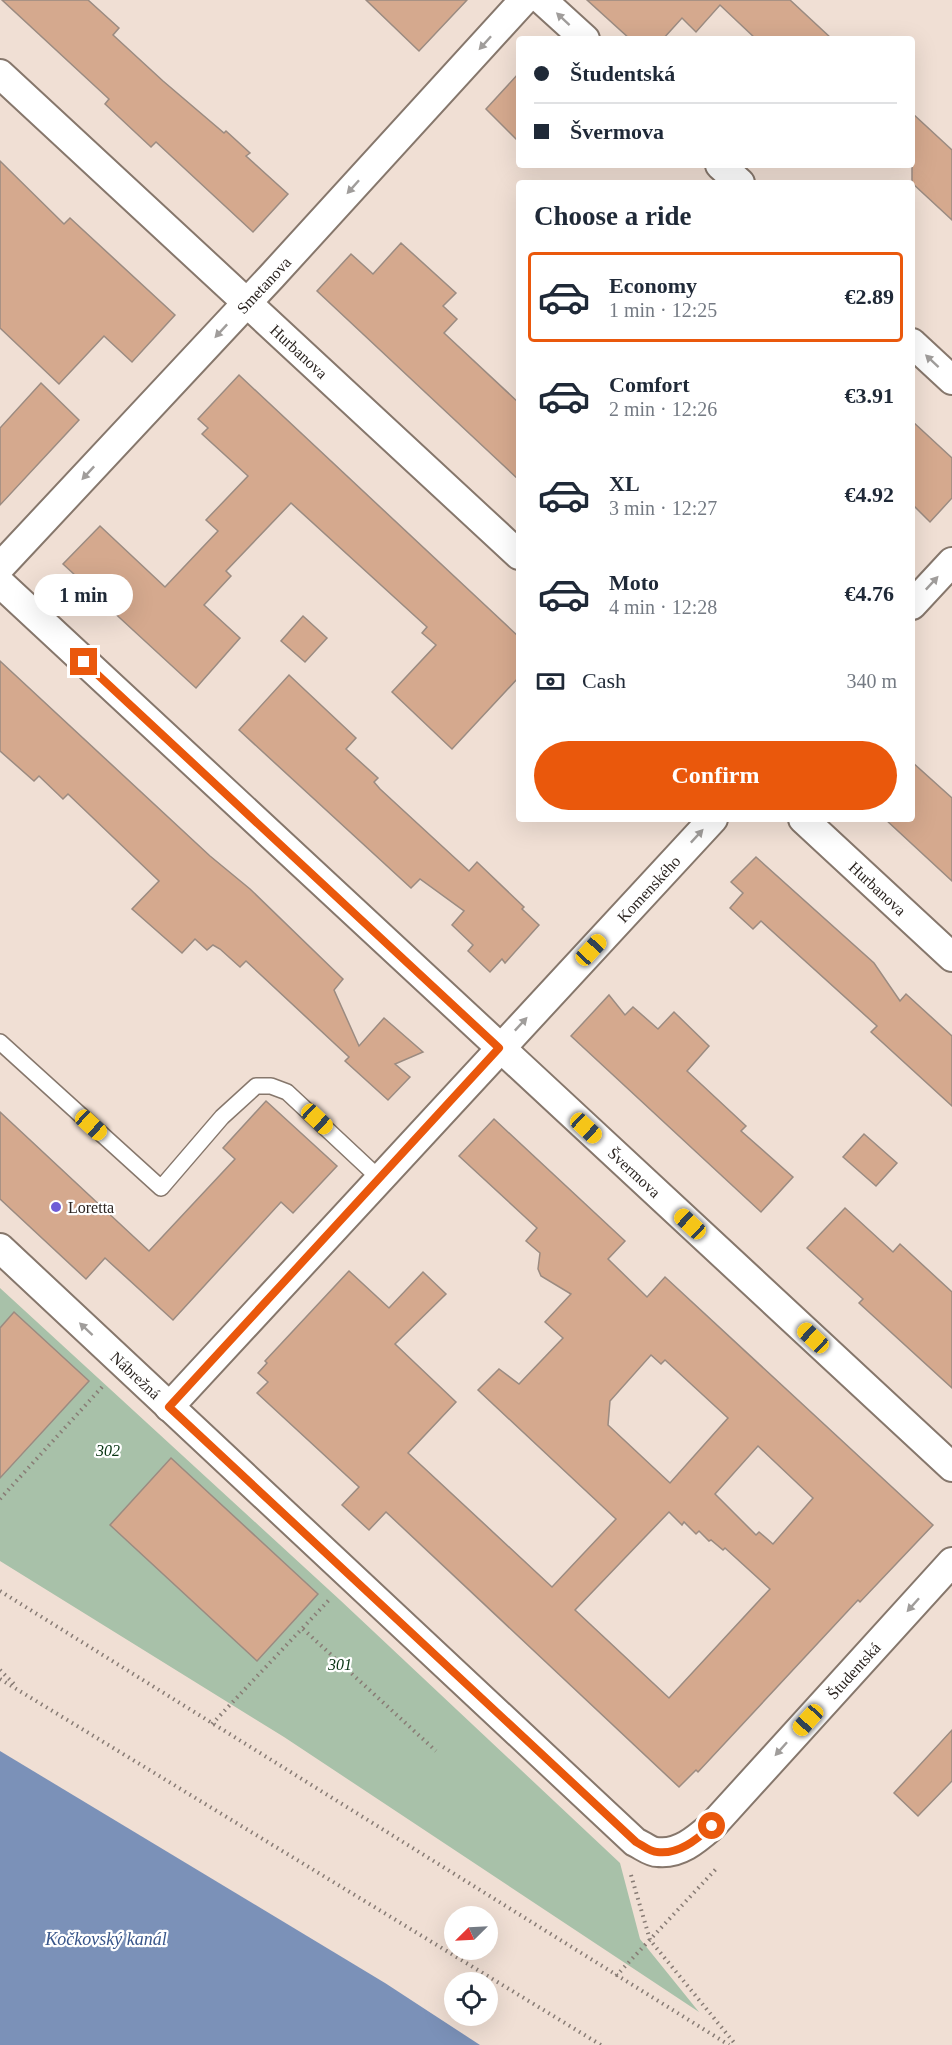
<!DOCTYPE html>
<meta charset="utf-8">
<style>
:root{--surface:#fff;--page:#f6f6f7;--text:#1f2937;--muted:#747a83;--line:#e0e1e3;--accent:#ea580c}
body{margin:0;font-family:"Times New Roman",serif;background:var(--page);color:var(--text);height:100vh;display:flex;flex-direction:column;font-size:22px;white-space:nowrap}
*{box-sizing:border-box;margin:0}
p{font-size:20px;color:var(--muted)}
.icon{flex:none;width:33px;height:33px;fill:none;stroke:currentColor;stroke-width:2;stroke-linecap:round;stroke-linejoin:round}
.map{position:relative;flex:1;overflow:hidden}
.panel{position:absolute;left:516px;top:180px;width:399px;height:642px;display:flex;flex-direction:column;background:var(--surface);border-radius:6px;box-shadow:0 6px 24px #0002}
.panel>*{flex:none}
.top-card{position:absolute;left:516px;top:36px;width:399px;height:132px;border-radius:6px;box-shadow:0 6px 24px #0002;display:grid;align-content:center;height:132px;padding:0 18px;background:var(--surface)}
.needle{width:39px;rotate:246deg}
.controls{position:absolute;left:444px;top:1906px;display:grid;gap:12px}
.controls a{display:grid;place-items:center;width:54px;height:54px;border-radius:50%;background:var(--surface);box-shadow:0 6px 24px #0002;font-size:30px}
.end{position:absolute;width:27px;height:27px;margin:-14px;border:8px solid #ea580c;background:#fff;box-shadow:0 0 0 3px #fff}
.from{border-radius:50%}
.bubble{position:absolute;height:42px;border-radius:21px;background:var(--surface);box-shadow:0 6px 24px #0002;font-size:20px;font-weight:800;line-height:42px;text-align:center}
.car{position:absolute;width:18px;height:36px;margin:-18px -9px;border-radius:8px;box-shadow:0 0 4px 2px #0007;background:linear-gradient(#f5c518 24%,#345 0 40%,#f5c518 0 76%,#345 0 86%,#f5c518 0)}
.top-card b{display:flex;align-items:center;gap:21px;height:57px;font-size:22px}
.top-card b+b{border-top:2px solid var(--line)}
.top-card i{width:15px;height:15px;background:var(--text)}
ul{padding:0;list-style:none}
li{display:flex;align-items:center;gap:18px;height:90px;margin:0 12px 9px;padding:0 6px;border:3px solid transparent;border-radius:6px}
li div{flex:1}
li b{display:block;font-size:22px}
li em{font-style:normal;font-weight:800}
li.on{border-color:var(--accent)}
li>.icon{width:54px;height:54px;stroke-width:1.5}
h2{padding:0 18px;font-size:27px;line-height:72px}
.pay{display:flex;align-items:center;gap:15px;height:66px;padding:0 18px;font-size:22px}
.pay p{margin-inline-start:auto}
.button{display:flex;gap:12px;margin-top:auto;padding:12px 18px}
.button a{flex:1;height:69px;border-radius:36px;background:var(--accent);color:#fff;font-size:24px;font-weight:800;line-height:69px;text-align:center}
.map>svg:first-child{display:block}
</style>
<div class="map">
<svg width="952" height="2045" viewBox="0 0 952 2045">
<rect width="100%" height="100%" fill="#f0dfd4"/>
<polygon fill="#a8c1a9" points="0,1288 340,1600 620,1863 640,1939 699,2012 284,1737 0,1561"/>
<polygon fill="#7b91b8" points="0,1751 385,1983 480,2045 0,2045"/>
<g fill="#d5a98e" stroke="#9b8b81" stroke-width="1.5" fill-rule="evenodd">
<polygon points="2,0 88,0 119,28 113,35 163,81 224,133 226,131 250,153 246,156 288,194 253,232 156,142 151,147 105,104 109,99"/>
<polygon points="366,0 467,0 419,51"/>
<polygon points="587,0 790,0 832,39 756,39 720,5 696,32 682,18 663,39 630,39"/>
<polygon points="519,73 519,142 486,109"/>
<polygon points="912,113 952,150 952,220 912,183"/>
<polygon points="0,161 64,224 70,218 175,315 132,362 104,336 59,384 0,328"/>
<polygon points="401,243 456,293 443,306 457,319 444,333 519,403 519,480 317,291 351,254 373,274"/>
<polygon points="239,375 519,637 519,677 452,749 392,692 436,645 422,633 427,627 291,503 226,571 231,576 204,605 240,638 196,688 96,596 92,600 72,581 76,576 63,564 100,526 165,587 218,531 206,520 248,476 202,434 208,428 198,419"/>
<polygon points="41,383 79,420 0,505 0,428"/>
<polygon points="912,421 952,458 952,498 930,522 912,504"/>
<polygon points="303,616 327,638 305,662 281,641"/>
<polygon points="0,661 210,856 250,889 343,979 334,990 359,1046 384,1018 423,1052 395,1064 410,1077 388,1100 345,1061 349,1057 246,961 240,967 220,949 213,945 207,950 195,939 182,953 132,909 159,881 68,794 63,799 39,776 34,781 0,751"/>
<polygon points="289,675 356,738 346,749 378,778 374,782 380,789 469,871 477,862 524,907 522,909 539,925 505,963 502,959 490,972 468,951 473,945 452,925 464,911 420,879 411,888 239,730"/>
<polygon points="912,762 952,798 952,881 885,819 912,819"/>
<polygon points="756,857 874,963 900,1001 906,994 952,1036 952,1106 871,1032 877,1026 761,921 753,929 730,908 743,893 731,882"/>
<polygon points="609,995 625,1015 633,1007 658,1029 674,1012 709,1046 687,1071 746,1126 741,1131 793,1177 761,1212 571,1036"/>
<polygon points="266,1101 337,1166 293,1213 281,1202 173,1320 105,1258 86,1279 0,1199 0,1112 149,1251 235,1159 223,1148"/>
<path d="M494,1119L625,1241L608,1259L647,1297L665,1277L933,1525L860,1602L858,1600L698,1772L696,1770L679,1787L386,1512L369,1530L342,1505L359,1487L257,1393L268,1382L258,1373L267,1363L265,1361L349,1271L389,1308L423,1272L446,1294L395,1344L456,1402L408,1453L552,1587L616,1519L478,1390L499,1369L519,1384L563,1338L545,1322L571,1294L541,1276L538,1269L540,1253L526,1241L537,1228L459,1156ZM651,1355L661,1364L665,1360L728,1418L670,1483L608,1425L610,1401ZM758,1446L813,1498L773,1544L759,1532L756,1535L715,1494ZM669,1512L682,1525L684,1522L696,1534L699,1531L709,1541L711,1540L723,1550L725,1548L770,1589L669,1698L575,1610Z"/>
<polygon points="864,1134 897,1163 876,1186 843,1157"/>
<polygon points="845,1208 893,1252 900,1244 952,1292 952,1388 859,1303 863,1299 807,1248"/>
<polygon points="14,1312 89,1381 0,1478 0,1328"/>
<polygon points="171,1458 318,1594 257,1661 110,1525"/>
<polygon points="952,1730 952,1781 918,1816 894,1793"/>
</g>
<g fill="none" stroke-linecap="round" stroke-linejoin="round">
<g stroke="#86776c" stroke-width="18">
<polyline id="service" points="0,1042 161,1188 222,1117 256,1086 271,1086 287,1092 379,1178"/>
</g>
<g stroke="#86776c" stroke-width="32">
<g id="minor">
<polyline points="542,0 585,39"/>
<path id="s1" d="M0,74L519,555"/>
<polyline points="720,165 740,183"/>
<polyline points="912,343 952,380"/>
<path id="s2" d="M0,567L272,276L524,0"/>
<path id="s3" d="M0,583L952,1467"/>
<polyline points="912,605 952,562"/>
<path id="s4" d="M803,819L952,957"/>
<path id="s5" d="M0,1248L635,1842C642,1845 650,1852 657,1852C679,1855 697,1839 712,1826L952,1562"/>
<path id="s6" d="M169,1407L713,819"/>
</g>
</g>
<g stroke="#887c75" stroke-width="4" stroke-dasharray="1.5 4.5" stroke-linecap="butt">
<polyline points="0,1499 102,1387"/>
<polyline points="0,1591 729,2045"/>
<polyline points="303,1629 436,1751"/>
<polyline points="0,1670 15,1685"/>
<polyline points="0,1679 601,2045"/>
<polyline points="212,1724 329,1600"/>
<polyline points="631,1875 650,1940 736,2045"/>
<polyline points="616,1976 716,1869"/>
</g>
<use href="#service" stroke="#fff" stroke-width="15"/>
<use href="#minor" stroke="#fff" stroke-width="28"/>
</g>
<defs><path id="oneway-solid" d="M-6-.8H1V-3.2L6.5 0L1 3.2V.8H-6Z" transform="scale(1.5)"/></defs>
<g fill="#a09d9b">
<use href="#oneway-solid" transform="translate(563 19) rotate(-137)"/>
<use href="#oneway-solid" transform="translate(485 43) rotate(132)"/>
<use href="#oneway-solid" transform="translate(353 187) rotate(132)"/>
<use href="#oneway-solid" transform="translate(221 331) rotate(133)"/>
<use href="#oneway-solid" transform="translate(932 361) rotate(-137)"/>
<use href="#oneway-solid" transform="translate(88 473) rotate(133)"/>
<use href="#oneway-solid" transform="translate(932 583) rotate(-47)"/>
<use href="#oneway-solid" transform="translate(697 836) rotate(-47)"/>
<use href="#oneway-solid" transform="translate(521 1024) rotate(-47)"/>
<use href="#oneway-solid" transform="translate(86 1329) rotate(-137)"/>
<use href="#oneway-solid" transform="translate(913 1605) rotate(132)"/>
<use href="#oneway-solid" transform="translate(781 1749) rotate(132)"/>
</g>
<g fill="none" stroke-linecap="round" stroke-linejoin="round">
<path stroke="#ea580c" stroke-width="8" d="M84,662L499,1048L169,1407L636,1842C642,1845 650,1852 657,1852C679,1855 697,1839 712,1826"/>
</g>
<circle fill="#6e5cd6" stroke="#fff" stroke-width="2" cx="56" cy="1207" r="6"/>
<g text-anchor="middle" dominant-baseline="central" stroke-width="4.5" stroke-linejoin="round" paint-order="stroke">
<g font-size="16" fill="#2c2521" stroke="#fff">
<text stroke="none"><textPath href="#s2" startOffset="386">Smetanova</textPath></text>
<text stroke="none"><textPath href="#s1" startOffset="408">Hurbanova</textPath></text>
<text stroke="none"><textPath href="#s6" startOffset="706">Komenského</textPath></text>
<text stroke="none"><textPath href="#s4" startOffset="102">Hurbanova</textPath></text>
<text stroke="none"><textPath href="#s3" startOffset="866">Švermova</textPath></text>
<text stroke="none"><textPath href="#s5" startOffset="186">Nábrežná</textPath></text>
<text stroke="none"><textPath href="#s5" startOffset="1167">Študentská</textPath></text>
</g>
<g font-size="16" fill="#2c2521" stroke="#fff" text-anchor="start">
<text x="68" y="1207">Loretta</text>
</g>
<g font-size="16" font-style="italic" fill="#083412" stroke="#fff">
<text x="108" y="1450">302</text>
<text x="340" y="1664">301</text>
</g>
<g font-size="18" font-style="italic" fill="#38568b" stroke="#fff">
<text x="106" y="1939">Kočkovský kanál</text>
</g>
</g>
</svg>
<div class="controls">
<a><svg class="needle" viewBox="-14 -14 28 28"><path d="M0-13l5 13h-10z" fill="#e53935"/><path d="M0 13l5-13h-10z" fill="#747a83"/></svg></a>
<a><svg class="icon" aria-label="locate" viewBox="0 0 24 24"><circle cx="12" cy="12" r="6"/><path d="M12 2v4M12 18v4M2 12h4M18 12h4"/></svg></a>
</div>
<i class="end from" style="left:712px;top:1826px"></i>
<i class="end" style="left:84px;top:662px"></i>
<div class="bubble" style="left:34px;top:574px;width:99px">1 min</div>
<i class="car" style="left:591px;top:950px;rotate:43deg"></i>
<i class="car" style="left:317px;top:1119px;rotate:133deg"></i>
<i class="car" style="left:91px;top:1125px;rotate:132deg"></i>
<i class="car" style="left:586px;top:1128px;rotate:133deg"></i>
<i class="car" style="left:690px;top:1224px;rotate:313deg"></i>
<i class="car" style="left:813px;top:1338px;rotate:313deg"></i>
<i class="car" style="left:808px;top:1720px;rotate:222deg"></i>
<div class="top-card">
<b><i class="from"></i>Študentská</b>
<b><i></i>Švermova</b>
</div>
<section class="panel">
<h2>Choose a ride</h2>
<ul>
<li class="on"><svg class="icon" aria-label="car" viewBox="0 0 24 24"><path d="M5 17H2v-5l4-1 3-4h7l3 4 3 1v5h-3M9 17h6M6 11h13"/><circle cx="7" cy="17" r="2"/><circle cx="17" cy="17" r="2"/></svg><div><b>Economy</b><p>1 min · 12:25</p></div><em>€2.89</em></li>
<li><svg class="icon" aria-label="car" viewBox="0 0 24 24"><path d="M5 17H2v-5l4-1 3-4h7l3 4 3 1v5h-3M9 17h6M6 11h13"/><circle cx="7" cy="17" r="2"/><circle cx="17" cy="17" r="2"/></svg><div><b>Comfort</b><p>2 min · 12:26</p></div><em>€3.91</em></li>
<li><svg class="icon" aria-label="car" viewBox="0 0 24 24"><path d="M5 17H2v-5l4-1 3-4h7l3 4 3 1v5h-3M9 17h6M6 11h13"/><circle cx="7" cy="17" r="2"/><circle cx="17" cy="17" r="2"/></svg><div><b>XL</b><p>3 min · 12:27</p></div><em>€4.92</em></li>
<li><svg class="icon" aria-label="car" viewBox="0 0 24 24"><path d="M5 17H2v-5l4-1 3-4h7l3 4 3 1v5h-3M9 17h6M6 11h13"/><circle cx="7" cy="17" r="2"/><circle cx="17" cy="17" r="2"/></svg><div><b>Moto</b><p>4 min · 12:28</p></div><em>€4.76</em></li>
</ul>
<div class="pay"><svg class="icon" aria-label="cash" viewBox="0 0 24 24"><path d="M3 7h18v10H3z"/><circle cx="12" cy="12" r="2"/></svg>Cash<p>340 m</p></div>
<div class="button"><a>Confirm</a></div>
</section>
</div>
